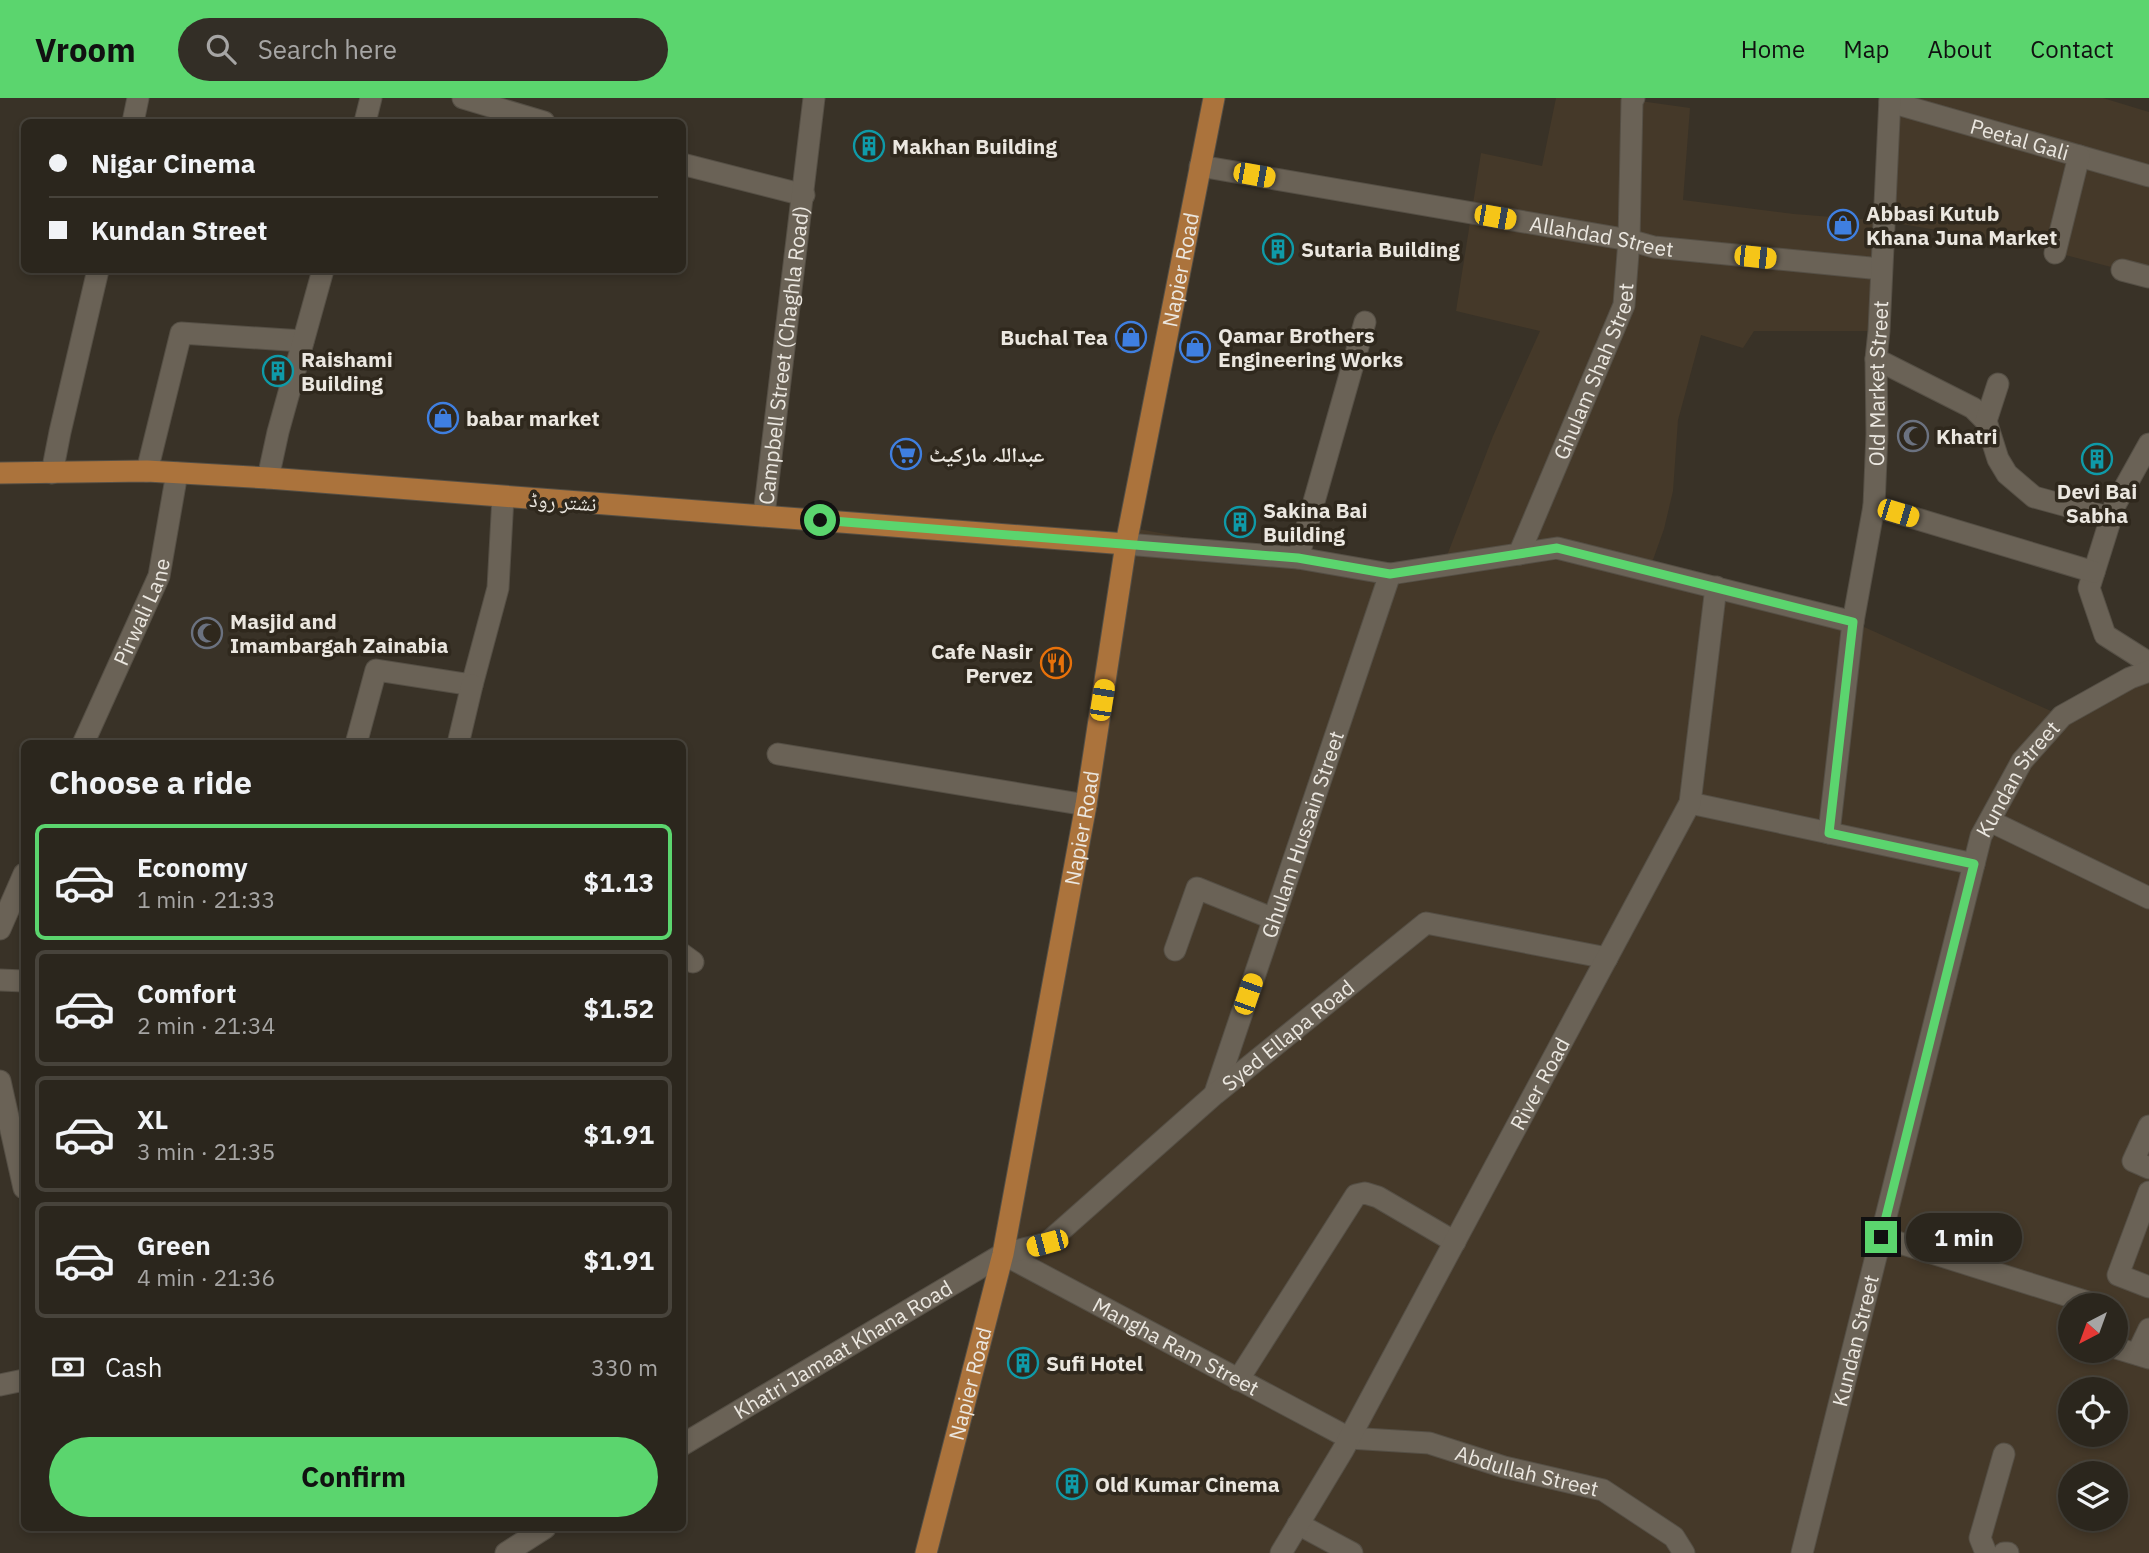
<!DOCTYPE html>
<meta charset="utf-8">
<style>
:root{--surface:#2b261d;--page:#332e26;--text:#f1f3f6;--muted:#a6a5a4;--line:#47433b;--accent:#5bd56e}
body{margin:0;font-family:"IBM Plex Sans","Noto Naskh Arabic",sans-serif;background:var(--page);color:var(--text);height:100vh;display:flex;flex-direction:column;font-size:26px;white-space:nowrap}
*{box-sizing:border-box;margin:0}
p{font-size:23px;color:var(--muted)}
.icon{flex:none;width:38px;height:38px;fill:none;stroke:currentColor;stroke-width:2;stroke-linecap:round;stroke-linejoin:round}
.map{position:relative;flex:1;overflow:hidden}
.side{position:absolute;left:21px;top:642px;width:665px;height:791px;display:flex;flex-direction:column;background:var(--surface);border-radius:10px;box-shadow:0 4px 10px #0003,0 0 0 2px var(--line)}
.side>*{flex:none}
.guide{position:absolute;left:21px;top:21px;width:665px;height:154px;border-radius:10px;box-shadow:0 4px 10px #0003,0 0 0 2px var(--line);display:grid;align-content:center;height:154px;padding:0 28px;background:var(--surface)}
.needle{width:46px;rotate:221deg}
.fabs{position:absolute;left:2058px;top:1195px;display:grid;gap:14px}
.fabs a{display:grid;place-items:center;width:70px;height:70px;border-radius:50%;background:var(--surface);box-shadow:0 4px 10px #0003,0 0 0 2px var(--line);font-size:35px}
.end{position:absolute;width:32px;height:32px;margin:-16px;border:9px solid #5bd56e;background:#111;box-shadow:0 0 0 4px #111}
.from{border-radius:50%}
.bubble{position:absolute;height:49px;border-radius:24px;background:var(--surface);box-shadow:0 4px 10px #0003,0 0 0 2px var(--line);font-size:23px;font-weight:700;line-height:49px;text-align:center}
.car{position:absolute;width:21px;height:42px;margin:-21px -10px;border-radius:9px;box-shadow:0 0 5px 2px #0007;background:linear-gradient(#f5c518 24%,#345 0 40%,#f5c518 0 76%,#345 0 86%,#f5c518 0)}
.guide b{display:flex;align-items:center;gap:24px;height:66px;font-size:26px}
.guide b+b{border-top:2px solid var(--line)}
.guide i{width:18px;height:18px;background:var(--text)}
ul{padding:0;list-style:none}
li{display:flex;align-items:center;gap:21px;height:116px;margin:0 14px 10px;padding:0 14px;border:4px solid var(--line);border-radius:10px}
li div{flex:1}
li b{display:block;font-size:26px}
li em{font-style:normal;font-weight:700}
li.active{border-color:var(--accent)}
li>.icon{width:63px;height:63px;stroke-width:1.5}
h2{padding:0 28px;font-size:32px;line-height:84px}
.pay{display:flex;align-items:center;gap:18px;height:77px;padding:0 28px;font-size:26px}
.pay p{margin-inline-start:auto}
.primary-button{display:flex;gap:14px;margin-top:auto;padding:14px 28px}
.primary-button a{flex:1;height:80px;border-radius:42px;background:var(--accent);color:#111;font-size:28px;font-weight:700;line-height:80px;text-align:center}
header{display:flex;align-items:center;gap:42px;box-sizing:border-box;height:98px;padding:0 35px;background:var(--accent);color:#111}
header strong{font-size:33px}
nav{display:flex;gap:38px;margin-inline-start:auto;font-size:24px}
.search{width:490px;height:63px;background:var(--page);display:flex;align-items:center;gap:18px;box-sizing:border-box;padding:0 24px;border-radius:38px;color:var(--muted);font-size:26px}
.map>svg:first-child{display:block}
</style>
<header>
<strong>Vroom</strong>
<div class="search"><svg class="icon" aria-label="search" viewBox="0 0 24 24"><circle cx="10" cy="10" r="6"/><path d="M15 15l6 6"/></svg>Search here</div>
<nav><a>Home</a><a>Map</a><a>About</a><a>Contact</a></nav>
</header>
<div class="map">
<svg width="2149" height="1455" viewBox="0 0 2149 1455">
<rect width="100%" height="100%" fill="#393227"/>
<path fill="#453929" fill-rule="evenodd" d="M1556,0H1619L1690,10L1683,102L1794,116L1883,123L1891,0H2103L2149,14V179L2035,149L1884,123L1879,233H1754L1743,250L1701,237L1678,322L1673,393L1664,431L1649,473L1853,524L2062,618L2149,573V1455H926L1003,1156L1127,429L1390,476L1443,468L1493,338L1540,233L1456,213L1481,55L1542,68ZM2070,1208H2116V1253H2070ZM2070,1292H2116V1337H2070ZM2070,1376H2116V1421H2070Z"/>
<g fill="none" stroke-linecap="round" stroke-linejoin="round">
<g stroke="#554f45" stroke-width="23">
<g id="minor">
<polyline points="463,0 544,24"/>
<path id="s1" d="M1890,4L2149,78"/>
<polyline points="133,24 138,0"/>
<polyline points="365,24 371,0"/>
<polyline points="682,66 804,97"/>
<path id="s2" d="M1200,68L1629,142L1654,149L1881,171"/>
<polyline points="2055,155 2079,58"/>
<polyline points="2122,172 2149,179"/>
<polyline points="1876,261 1973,310 1986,323 1998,361 2007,376 2034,399 2111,420"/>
<polyline points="1986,323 1998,286"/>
<polyline points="2149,346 2115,407 2089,490 2105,537 2149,565"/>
<polyline points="147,373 181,235 303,243"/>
<polyline points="52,375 60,334 98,172"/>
<polyline points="268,380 278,334 323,172"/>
<polyline points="1874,408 2094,474"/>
<path id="s3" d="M764,417L814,0"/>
<polyline points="1126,446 1298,460 1390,476 1557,450 1853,524"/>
<path id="s4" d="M1519,456L1624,207L1629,142L1632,3L1634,0"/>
<polyline points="1298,460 1365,224"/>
<path id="s5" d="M83,646L159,478L177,375"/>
<polyline points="356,646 376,572 472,587 498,490 503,399"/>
<polyline points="458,646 472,587"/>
<polyline points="778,656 1086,707"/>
<polyline points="1690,705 1974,766"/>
<polyline points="1990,723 2149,800"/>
<path id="s6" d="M1829,735L1853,524L1874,408L1877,336L1876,261L1879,233L1890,0"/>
<polyline points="0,831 24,776"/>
<polyline points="1175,852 1197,790 1274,821"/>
<polyline points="682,856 693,864"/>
<polyline points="0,882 24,883"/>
<polyline points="0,983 24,1090"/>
<path id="s7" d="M1215,995L1390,476"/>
<polyline points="2149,1028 2133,1063 2149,1070"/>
<polyline points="2149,1094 2118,1177 2149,1189"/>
<polyline points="1881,1139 2094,1206 2093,1208"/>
<path id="s8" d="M1003,1156L1349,1340L1429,1345L1504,1369L1603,1392L1674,1439L1684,1455"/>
<polyline points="2116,1250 2149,1260"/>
<polyline points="2137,1256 2149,1231"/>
<polyline points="1238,1282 1356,1097 1365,1095 1378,1099 1455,1144"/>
<polyline points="0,1287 24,1282"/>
<path id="s9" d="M682,1347L1003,1156L1047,1145L1215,996L1426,825L1607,860"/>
<polyline points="1298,1426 1352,1455"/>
<polyline points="506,1455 545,1430"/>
<path id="s10" d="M1281,1455L1343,1352L1690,705L1716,489"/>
<path id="s11" d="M1802,1455L1981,738L2022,663L2062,618L2130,580L2149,573"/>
<polyline points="1986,1455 1980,1440 2004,1356"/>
<polyline points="2004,1455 2008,1455"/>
</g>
</g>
<g stroke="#554f45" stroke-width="23">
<g id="major">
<polyline points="0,375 147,373 268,380 1126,446"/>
<path id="s12" d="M926,1455L1003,1156L1086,707L1126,446L1214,0"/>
</g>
</g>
<use href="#minor" stroke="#6a6256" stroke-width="21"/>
<use href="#major" stroke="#ab733c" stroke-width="21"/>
</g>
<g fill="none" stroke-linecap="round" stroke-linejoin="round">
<polyline stroke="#5bd56e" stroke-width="9" points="820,422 1298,460 1390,476 1557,450 1853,524 1829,735 1974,766 1881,1139"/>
</g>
<defs>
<g id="building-ring" transform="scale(1.575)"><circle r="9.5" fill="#2f281d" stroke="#0f9aa8" stroke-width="1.5"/><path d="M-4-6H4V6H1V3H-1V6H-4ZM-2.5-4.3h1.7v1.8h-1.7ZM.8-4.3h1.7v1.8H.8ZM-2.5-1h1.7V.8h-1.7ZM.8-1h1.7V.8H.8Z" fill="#0f9aa8"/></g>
<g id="shop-ring" transform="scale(1.575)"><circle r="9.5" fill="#2f281d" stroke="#3f7fe0" stroke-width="1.5"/><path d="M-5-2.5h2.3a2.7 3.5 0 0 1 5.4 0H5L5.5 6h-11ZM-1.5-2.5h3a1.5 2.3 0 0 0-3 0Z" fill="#3f7fe0"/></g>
<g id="mosque-ring" transform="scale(1.575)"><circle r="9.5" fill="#2f281d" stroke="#6b7280" stroke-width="1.5"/><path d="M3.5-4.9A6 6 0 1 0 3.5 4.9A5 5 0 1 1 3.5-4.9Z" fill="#6b7280"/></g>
<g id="supermarket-ring" transform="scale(1.575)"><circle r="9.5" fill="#2f281d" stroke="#3f7fe0" stroke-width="1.5"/><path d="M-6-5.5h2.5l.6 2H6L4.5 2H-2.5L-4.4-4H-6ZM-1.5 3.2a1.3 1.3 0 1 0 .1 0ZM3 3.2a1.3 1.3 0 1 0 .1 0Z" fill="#3f7fe0"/></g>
<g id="restaurant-ring" transform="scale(1.575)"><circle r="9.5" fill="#2f281d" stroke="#e8710a" stroke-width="1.5"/><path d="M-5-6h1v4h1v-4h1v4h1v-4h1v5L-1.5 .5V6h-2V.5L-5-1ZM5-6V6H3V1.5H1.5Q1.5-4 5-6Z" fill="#e8710a"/></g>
</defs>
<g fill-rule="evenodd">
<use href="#building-ring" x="869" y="48"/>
<use href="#shop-ring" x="1843" y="127"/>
<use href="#building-ring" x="1278" y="151"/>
<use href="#shop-ring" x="1131" y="239"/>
<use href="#shop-ring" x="1195" y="249"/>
<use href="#building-ring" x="278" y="273"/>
<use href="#shop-ring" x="443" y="320"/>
<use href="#mosque-ring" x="1913" y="338"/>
<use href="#supermarket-ring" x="906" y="356"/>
<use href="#building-ring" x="2097" y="361"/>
<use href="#building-ring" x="1240" y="424"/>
<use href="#mosque-ring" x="207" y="535"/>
<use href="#restaurant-ring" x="1056" y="565"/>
<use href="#building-ring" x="1023" y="1265"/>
<use href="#building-ring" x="1072" y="1386"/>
</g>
<g text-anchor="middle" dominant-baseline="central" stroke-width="7" stroke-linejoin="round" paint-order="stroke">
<g font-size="21" fill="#ebe7e0" stroke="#2f281d">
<text stroke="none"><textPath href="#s1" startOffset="135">Peetal Gali</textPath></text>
<text stroke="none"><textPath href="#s2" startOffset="408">Allahdad Street</textPath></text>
<text stroke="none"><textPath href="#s12" startOffset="1309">Napier Road</textPath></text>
<text stroke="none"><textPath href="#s3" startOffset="161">Campbell Street (Chaghla Road)</textPath></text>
<text stroke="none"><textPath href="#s4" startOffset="198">Ghulam Shah Street</textPath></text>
<text stroke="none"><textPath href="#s6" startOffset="453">Old Market Street</textPath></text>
<text transform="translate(563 403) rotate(4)">نشتر روڈ</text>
<text stroke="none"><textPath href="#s5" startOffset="145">Pirwali Lane</textPath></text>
<text stroke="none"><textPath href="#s11" startOffset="807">Kundan Street</textPath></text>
<text stroke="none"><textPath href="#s12" startOffset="742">Napier Road</textPath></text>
<text stroke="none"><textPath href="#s7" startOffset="273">Ghulam Hussain Street</textPath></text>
<text stroke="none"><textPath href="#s9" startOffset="737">Syed Ellapa Road</textPath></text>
<text stroke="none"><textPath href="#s10" startOffset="536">River Road</textPath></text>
<text stroke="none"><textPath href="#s11" startOffset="219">Kundan Street</textPath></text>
<text stroke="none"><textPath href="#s8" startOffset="196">Mangha Ram Street</textPath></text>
<text stroke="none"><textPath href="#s9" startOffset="187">Khatri Jamaat Khana Road</textPath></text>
<text stroke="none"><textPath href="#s12" startOffset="175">Napier Road</textPath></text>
<text stroke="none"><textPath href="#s8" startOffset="574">Abdullah Street</textPath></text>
</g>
<g font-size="21" font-weight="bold" fill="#ebe7e0" stroke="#2f281d" text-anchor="start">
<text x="892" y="48">Makhan Building</text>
<text x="1866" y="115">Abbasi Kutub<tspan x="1866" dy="24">Khana Juna Market</tspan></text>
<text x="1301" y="151">Sutaria Building</text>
<text x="1218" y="237">Qamar Brothers<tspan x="1218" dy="24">Engineering Works</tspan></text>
<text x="1108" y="239" text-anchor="end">Buchal Tea</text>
<text x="301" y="261">Raishami<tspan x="301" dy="24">Building</tspan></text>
<text x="466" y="320">babar market</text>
<text x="1936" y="338">Khatri</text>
<text x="929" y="356">عبداللہ مارکیٹ</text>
<text x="2097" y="393" text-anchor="middle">Devi Bai<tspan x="2097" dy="24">Sabha</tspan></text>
<text x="1263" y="412">Sakina Bai<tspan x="1263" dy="24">Building</tspan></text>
<text x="230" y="523">Masjid and<tspan x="230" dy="24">Imambargah Zainabia</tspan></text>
<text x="1033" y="553" text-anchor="end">Cafe Nasir<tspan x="1033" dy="24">Pervez</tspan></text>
<text x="1046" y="1265">Sufi Hotel</text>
<text x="1095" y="1386">Old Kumar Cinema</text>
</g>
</g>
</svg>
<div class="fabs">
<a><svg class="needle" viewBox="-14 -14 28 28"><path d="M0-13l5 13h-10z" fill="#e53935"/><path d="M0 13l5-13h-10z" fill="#a6a5a4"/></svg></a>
<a><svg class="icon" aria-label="locate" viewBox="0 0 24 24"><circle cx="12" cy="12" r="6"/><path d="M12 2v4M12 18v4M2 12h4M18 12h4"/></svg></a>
<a><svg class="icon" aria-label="layers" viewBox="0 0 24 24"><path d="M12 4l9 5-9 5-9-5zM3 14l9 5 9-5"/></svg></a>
</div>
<i class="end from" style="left:820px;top:422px"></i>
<i class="end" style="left:1881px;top:1139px"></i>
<div class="bubble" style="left:1906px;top:1115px;width:116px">1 min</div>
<i class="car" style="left:1254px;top:77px;rotate:100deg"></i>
<i class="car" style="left:1495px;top:119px;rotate:100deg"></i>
<i class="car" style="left:1755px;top:159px;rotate:96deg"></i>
<i class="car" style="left:1898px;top:415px;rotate:107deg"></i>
<i class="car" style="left:1102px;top:602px;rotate:9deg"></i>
<i class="car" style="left:1248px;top:896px;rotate:19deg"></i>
<i class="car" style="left:1047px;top:1145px;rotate:255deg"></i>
<div class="guide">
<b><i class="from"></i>Nigar Cinema</b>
<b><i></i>Kundan Street</b>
</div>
<section class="side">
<h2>Choose a ride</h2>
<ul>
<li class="active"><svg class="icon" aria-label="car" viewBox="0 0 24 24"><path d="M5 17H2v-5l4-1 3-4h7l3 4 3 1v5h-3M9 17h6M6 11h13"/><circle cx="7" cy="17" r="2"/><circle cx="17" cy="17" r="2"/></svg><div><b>Economy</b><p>1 min · 21:33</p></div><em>$1.13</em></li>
<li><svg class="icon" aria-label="car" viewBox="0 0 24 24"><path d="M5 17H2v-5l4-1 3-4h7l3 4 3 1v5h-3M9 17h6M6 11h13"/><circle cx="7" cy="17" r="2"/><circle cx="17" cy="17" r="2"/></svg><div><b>Comfort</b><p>2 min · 21:34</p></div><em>$1.52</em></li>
<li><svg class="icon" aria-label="car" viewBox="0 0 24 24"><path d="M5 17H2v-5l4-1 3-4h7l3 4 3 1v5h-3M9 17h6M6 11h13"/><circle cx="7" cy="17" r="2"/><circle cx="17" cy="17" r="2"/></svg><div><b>XL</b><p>3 min · 21:35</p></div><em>$1.91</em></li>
<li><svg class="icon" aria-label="car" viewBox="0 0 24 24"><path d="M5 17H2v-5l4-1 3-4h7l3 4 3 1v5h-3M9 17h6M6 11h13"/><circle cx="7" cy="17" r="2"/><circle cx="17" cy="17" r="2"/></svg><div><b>Green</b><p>4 min · 21:36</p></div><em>$1.91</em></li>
</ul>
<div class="pay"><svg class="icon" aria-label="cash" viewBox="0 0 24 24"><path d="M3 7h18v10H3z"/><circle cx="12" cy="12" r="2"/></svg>Cash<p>330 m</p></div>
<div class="primary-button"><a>Confirm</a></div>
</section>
</div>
